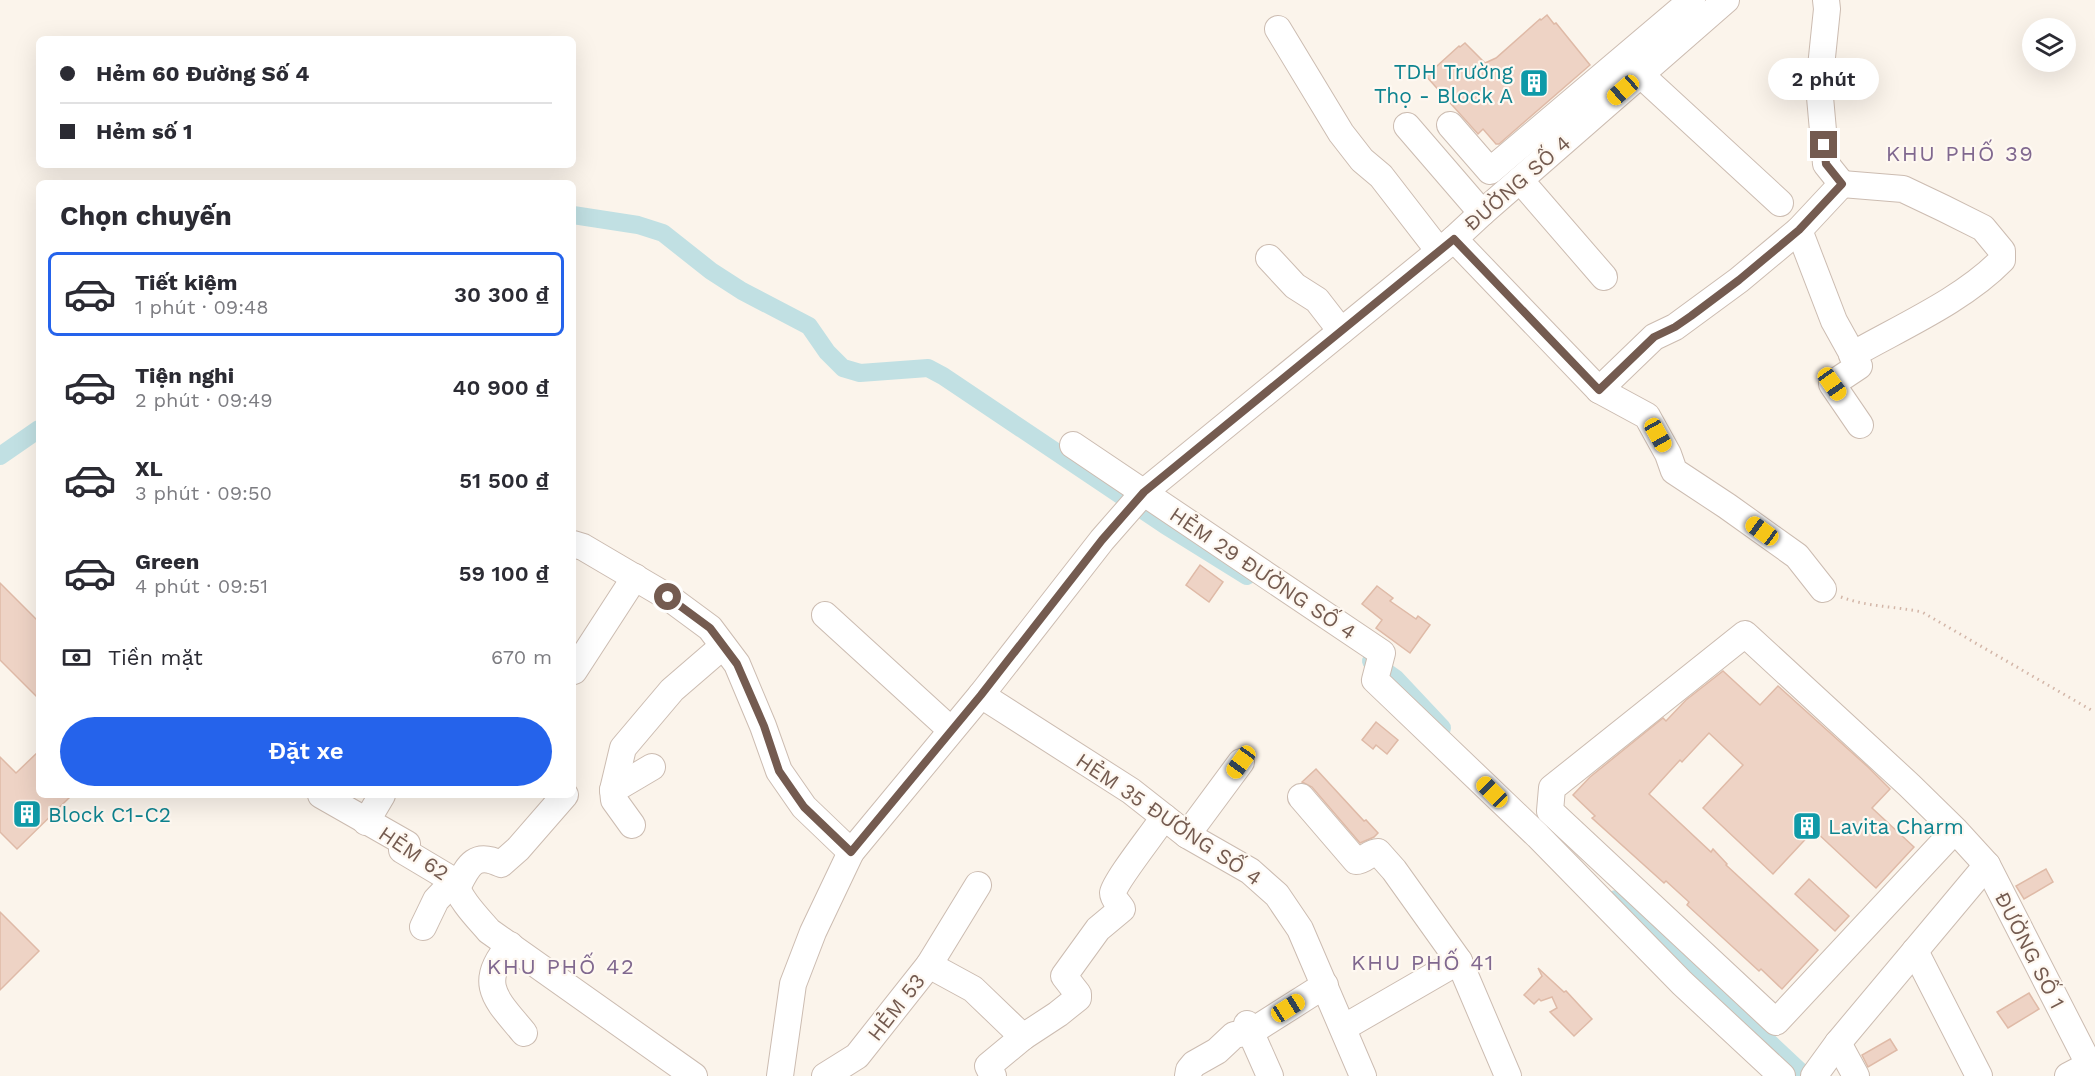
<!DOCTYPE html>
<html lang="vi">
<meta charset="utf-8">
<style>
:root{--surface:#fff;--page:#f7f7f7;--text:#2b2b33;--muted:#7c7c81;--line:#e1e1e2;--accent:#2563eb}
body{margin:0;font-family:"Work Sans",sans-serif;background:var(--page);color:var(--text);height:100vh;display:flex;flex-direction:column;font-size:22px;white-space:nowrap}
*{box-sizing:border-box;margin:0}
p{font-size:20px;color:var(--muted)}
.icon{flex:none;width:33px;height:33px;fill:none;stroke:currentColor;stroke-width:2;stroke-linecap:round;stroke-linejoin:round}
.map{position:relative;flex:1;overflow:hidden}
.side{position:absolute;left:36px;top:180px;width:540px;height:618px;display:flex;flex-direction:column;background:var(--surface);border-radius:9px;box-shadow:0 6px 24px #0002}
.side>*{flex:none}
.hud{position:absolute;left:36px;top:36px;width:540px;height:132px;border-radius:9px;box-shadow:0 6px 24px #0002;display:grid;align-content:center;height:132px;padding:0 24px;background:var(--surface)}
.controls{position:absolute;left:2022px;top:18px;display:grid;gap:12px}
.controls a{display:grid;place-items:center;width:54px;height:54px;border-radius:50%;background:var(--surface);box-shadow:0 6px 24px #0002;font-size:30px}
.end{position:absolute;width:27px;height:27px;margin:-14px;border:8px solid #745b50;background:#fff;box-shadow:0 0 0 3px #fff}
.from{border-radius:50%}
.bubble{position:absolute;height:42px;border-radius:21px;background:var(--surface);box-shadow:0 6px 24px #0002;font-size:20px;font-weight:600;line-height:42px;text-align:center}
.car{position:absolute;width:18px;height:36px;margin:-18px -9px;border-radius:8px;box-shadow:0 0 4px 2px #0007;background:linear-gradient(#f5c518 24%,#345 0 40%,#f5c518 0 76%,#345 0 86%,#f5c518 0)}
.hud b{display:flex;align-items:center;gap:21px;height:57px;font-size:22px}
.hud b+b{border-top:2px solid var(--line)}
.hud i{width:15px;height:15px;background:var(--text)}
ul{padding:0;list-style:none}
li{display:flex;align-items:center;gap:18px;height:84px;margin:0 12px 9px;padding:0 12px;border:3px solid transparent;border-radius:9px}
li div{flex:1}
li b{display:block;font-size:22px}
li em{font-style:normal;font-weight:600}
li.active{border-color:var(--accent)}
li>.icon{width:54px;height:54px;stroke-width:1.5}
h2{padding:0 24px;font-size:27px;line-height:72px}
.pay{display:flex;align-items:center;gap:15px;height:66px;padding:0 24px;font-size:22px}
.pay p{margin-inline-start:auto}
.action{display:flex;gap:12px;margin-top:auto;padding:12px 24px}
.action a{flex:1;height:69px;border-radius:36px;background:var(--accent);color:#fff;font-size:24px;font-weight:600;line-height:69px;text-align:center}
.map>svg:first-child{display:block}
</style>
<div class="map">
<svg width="2095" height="1076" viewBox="0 0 2095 1076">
<rect width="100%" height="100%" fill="#fbf4eb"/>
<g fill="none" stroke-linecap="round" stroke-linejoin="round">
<g stroke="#c1e0e3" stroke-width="18">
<polyline points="573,215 638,225 663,233 711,271 742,291 809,326 827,352 843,368 860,373 928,368 943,376 1165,525 1247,576"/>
<polyline points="0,456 39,429"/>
<polyline points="1371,661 1395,678 1442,728"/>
<polyline points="1616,899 1805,1076"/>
</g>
</g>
<g fill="#eed3c5" stroke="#dfbaa7" stroke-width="1.5">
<polygon points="1547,15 1554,24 1556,23 1590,65 1499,144 1496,144 1483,129 1478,134 1426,76 1459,46 1460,47 1465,43 1485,63 1496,58 1540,19 1541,20"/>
<polygon points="1200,565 1223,582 1209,602 1186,585"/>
<polygon points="0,583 39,622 39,699 0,660"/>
<polygon points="1377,586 1393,598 1390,601 1416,619 1418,616 1430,625 1410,653 1376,628 1382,620 1362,604"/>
<polygon points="1723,671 1760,705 1778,686 1868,767 1890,789 1872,808 1914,847 1876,888 1814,830 1773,874 1703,808 1743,765 1709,733 1682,762 1680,760 1649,794 1711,852 1713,849 1727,864 1726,865 1818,950 1782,989 1761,969 1759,971 1687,905 1689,902 1666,881 1664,883 1592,818 1595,816 1573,795 1590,777 1663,718 1666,721 1686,700"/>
<polygon points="1376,722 1398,740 1387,754 1376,745 1373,749 1362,740"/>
<polygon points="39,751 39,795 72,795 17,849 0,832 0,757 16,773"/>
<polygon points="1316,769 1364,821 1366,820 1378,833 1374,837 1360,843 1312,787 1302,782"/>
<polygon points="2046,869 2053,882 2024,899 2016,886"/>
<polygon points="1809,879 1849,916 1835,931 1795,894"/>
<polygon points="0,912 39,951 0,990"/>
<polygon points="1538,968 1564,992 1566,991 1592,1019 1574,1036 1550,1012 1557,1008 1552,997 1541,1001 1539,999 1534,1004 1524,995 1542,976"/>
<polygon points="2029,993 2039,1009 2008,1028 1997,1012"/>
<polygon points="1890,1039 1897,1050 1868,1067 1862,1055"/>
</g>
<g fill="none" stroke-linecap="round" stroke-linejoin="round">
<g stroke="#ccbcb1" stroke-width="28">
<g id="minor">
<polyline points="1826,0 1827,9 1819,86 1826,164 1842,184"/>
<polyline points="1278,29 1341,133 1362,160 1381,176 1439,251"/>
<polyline points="1641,75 1780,203"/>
<polyline points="1450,125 1490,171 1692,0"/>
<polyline points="1407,126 1482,213"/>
<polyline points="1520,180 1604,277"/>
<path d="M1842,184L1903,189L1943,208L1983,228L2002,251V260C1963,300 1901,327 1852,355"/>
<polyline points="1799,230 1834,321 1859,366 1832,384 1860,425"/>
<polyline points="1454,239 1599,390 1647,416 1668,454 1674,471 1727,506 1797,556 1823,589"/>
<polyline points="1269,258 1295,286 1317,300 1341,331"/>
<polyline points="1599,390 1654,337 1675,327 1739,280 1799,230 1842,184"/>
<polyline points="1073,445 1382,653 1375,680 1538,836 1682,983 1782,1076"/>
<polyline points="573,544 583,547 668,597 710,628 737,664 763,726 779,771 804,807 851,852"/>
<polyline points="825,615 951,730"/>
<polyline points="574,671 635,577"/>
<polyline points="981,695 1131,791 1187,835 1250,871 1277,895 1300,929 1363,1076"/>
<polyline points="613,790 652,767"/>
<path d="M321,795L407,844L402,850L454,881C460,900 476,916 489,931L694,1076"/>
<path d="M1301,797L1356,861C1365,861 1369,852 1378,852L1394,870L1459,961L1508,1076"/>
<polyline points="366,822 382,795"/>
<polyline points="632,825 614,800 613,790 623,748 672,690 723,646"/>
<polyline points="1955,830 1776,1022 1550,811 1552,788 1745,634 1909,785 1955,830 1987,865 2095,1076"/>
<polyline points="1187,835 1241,762"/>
<path d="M457,888C468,866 474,851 501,864L518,849L565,795"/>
<polyline points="423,927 436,900 454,881"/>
<path d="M510,945C475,984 498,1001 524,1033"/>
<polyline points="1915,951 1979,1076"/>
<polyline points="929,965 978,885"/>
<polyline points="1247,1024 1270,1076"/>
<polyline points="1343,1028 1459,961"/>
<polyline points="1838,1043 1856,1076"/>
<polyline points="780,1076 793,984 813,932 851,852 981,695 1102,540 1144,492 1454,239 1482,213 1726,0"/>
<polyline points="825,1076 857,1056 929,965 973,989 1023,1037"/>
<path d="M993,1076L988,1066L1023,1037L1058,1014L1078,998V994L1064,976L1098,929L1122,909C1119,904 1113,899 1113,893C1115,881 1155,831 1164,817"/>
<polyline points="1188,1076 1189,1070 1194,1064 1217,1051 1234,1035 1251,1032 1325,985"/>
<polyline points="1814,1076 1838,1043 1987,865"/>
<polyline points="2068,1076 2089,1065"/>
</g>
</g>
<path stroke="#d3b6a8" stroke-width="3" stroke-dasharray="1.5 4.5" stroke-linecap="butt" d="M1841,597C1868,607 1893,606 1922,612L2091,710"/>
<use href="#minor" stroke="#fff" stroke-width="26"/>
</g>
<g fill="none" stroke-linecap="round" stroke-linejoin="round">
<polyline stroke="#745b50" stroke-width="8" points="668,597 710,628 737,664 764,726 779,771 804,807 851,852 981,695 1102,540 1144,492 1454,239 1599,390 1654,337 1675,327 1691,316 1739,280 1799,230 1842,184 1826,164 1824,145"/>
</g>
<defs>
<g id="building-square" transform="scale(1.5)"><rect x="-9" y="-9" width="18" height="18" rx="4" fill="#0f9aa8" stroke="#fef8f1"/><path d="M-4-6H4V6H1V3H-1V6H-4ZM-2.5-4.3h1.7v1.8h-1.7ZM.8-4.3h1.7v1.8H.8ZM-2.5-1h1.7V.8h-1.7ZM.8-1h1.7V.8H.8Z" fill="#fff"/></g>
</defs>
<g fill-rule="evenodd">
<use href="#building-square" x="1534" y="83"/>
<use href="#building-square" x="27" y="814"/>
<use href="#building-square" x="1807" y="826"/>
</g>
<g text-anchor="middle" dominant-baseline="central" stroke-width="4.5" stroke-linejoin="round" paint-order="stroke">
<g font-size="21" fill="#0d838f" stroke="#fef8f1" text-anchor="start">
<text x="1513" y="71" text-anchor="end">TDH Trường<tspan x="1513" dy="24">Thọ - Block A</tspan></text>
<text x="48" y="814">Block C1-C2</text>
<text x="1828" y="826">Lavita Charm</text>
</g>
<g font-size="21" fill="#745b50" stroke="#fef8f1">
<text transform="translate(1517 183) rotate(-41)">ĐƯỜNG SỐ 4</text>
<text transform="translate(1263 573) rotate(34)">HẺM 29 ĐƯỜNG SỐ 4</text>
<text transform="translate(1169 819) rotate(34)">HẺM 35 ĐƯỜNG SỐ 4</text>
<text transform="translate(414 853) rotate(34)">HẺM 62</text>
<text transform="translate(2030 950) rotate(63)">ĐƯỜNG SỐ 1</text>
<text transform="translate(896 1007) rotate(-52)">HẺM 53</text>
</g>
<g font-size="22" letter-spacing="1.5" fill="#80688f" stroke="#fef8f1">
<text x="1960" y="153">KHU PHỐ 39</text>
<text x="1423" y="962">KHU PHỐ 41</text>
<text x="561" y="966">KHU PHỐ 42</text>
</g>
</g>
</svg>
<div class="controls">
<a><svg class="icon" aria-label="layers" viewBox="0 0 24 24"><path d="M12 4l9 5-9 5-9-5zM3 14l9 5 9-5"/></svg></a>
</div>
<i class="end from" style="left:668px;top:597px"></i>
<i class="end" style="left:1824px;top:145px"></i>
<div class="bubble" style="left:1768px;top:58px;width:111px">2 phút</div>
<i class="car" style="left:1623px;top:90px;rotate:229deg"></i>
<i class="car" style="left:1832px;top:384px;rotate:145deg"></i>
<i class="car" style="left:1658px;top:435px;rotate:151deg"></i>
<i class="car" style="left:1762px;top:531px;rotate:306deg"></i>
<i class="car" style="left:1241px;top:762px;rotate:216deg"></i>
<i class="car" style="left:1492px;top:792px;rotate:315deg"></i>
<i class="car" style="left:1288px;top:1008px;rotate:58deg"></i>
<div class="hud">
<b><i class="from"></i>Hẻm 60 Đường Số 4</b>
<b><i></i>Hẻm số 1</b>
</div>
<section class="side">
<h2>Chọn chuyến</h2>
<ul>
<li class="active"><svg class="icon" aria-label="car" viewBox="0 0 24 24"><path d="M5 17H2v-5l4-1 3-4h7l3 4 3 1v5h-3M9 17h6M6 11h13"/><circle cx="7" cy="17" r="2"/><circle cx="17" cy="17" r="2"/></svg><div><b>Tiết kiệm</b><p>1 phút · 09:48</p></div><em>30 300 ₫</em></li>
<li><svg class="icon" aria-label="car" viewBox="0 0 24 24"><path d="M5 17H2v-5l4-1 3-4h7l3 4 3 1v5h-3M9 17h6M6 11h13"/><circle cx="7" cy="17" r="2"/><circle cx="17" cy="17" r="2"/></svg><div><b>Tiện nghi</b><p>2 phút · 09:49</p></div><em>40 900 ₫</em></li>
<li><svg class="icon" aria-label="car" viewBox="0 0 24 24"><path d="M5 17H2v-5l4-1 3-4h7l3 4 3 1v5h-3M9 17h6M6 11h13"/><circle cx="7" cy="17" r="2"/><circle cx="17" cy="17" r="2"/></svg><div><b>XL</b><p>3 phút · 09:50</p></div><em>51 500 ₫</em></li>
<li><svg class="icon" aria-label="car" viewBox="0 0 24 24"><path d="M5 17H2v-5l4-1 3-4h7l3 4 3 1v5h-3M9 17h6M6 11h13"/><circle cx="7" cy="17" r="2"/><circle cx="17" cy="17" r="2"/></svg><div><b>Green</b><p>4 phút · 09:51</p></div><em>59 100 ₫</em></li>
</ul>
<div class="pay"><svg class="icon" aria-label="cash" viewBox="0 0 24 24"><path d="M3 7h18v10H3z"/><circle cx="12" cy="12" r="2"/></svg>Tiền mặt<p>670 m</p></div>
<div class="action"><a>Đặt xe</a></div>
</section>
</div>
